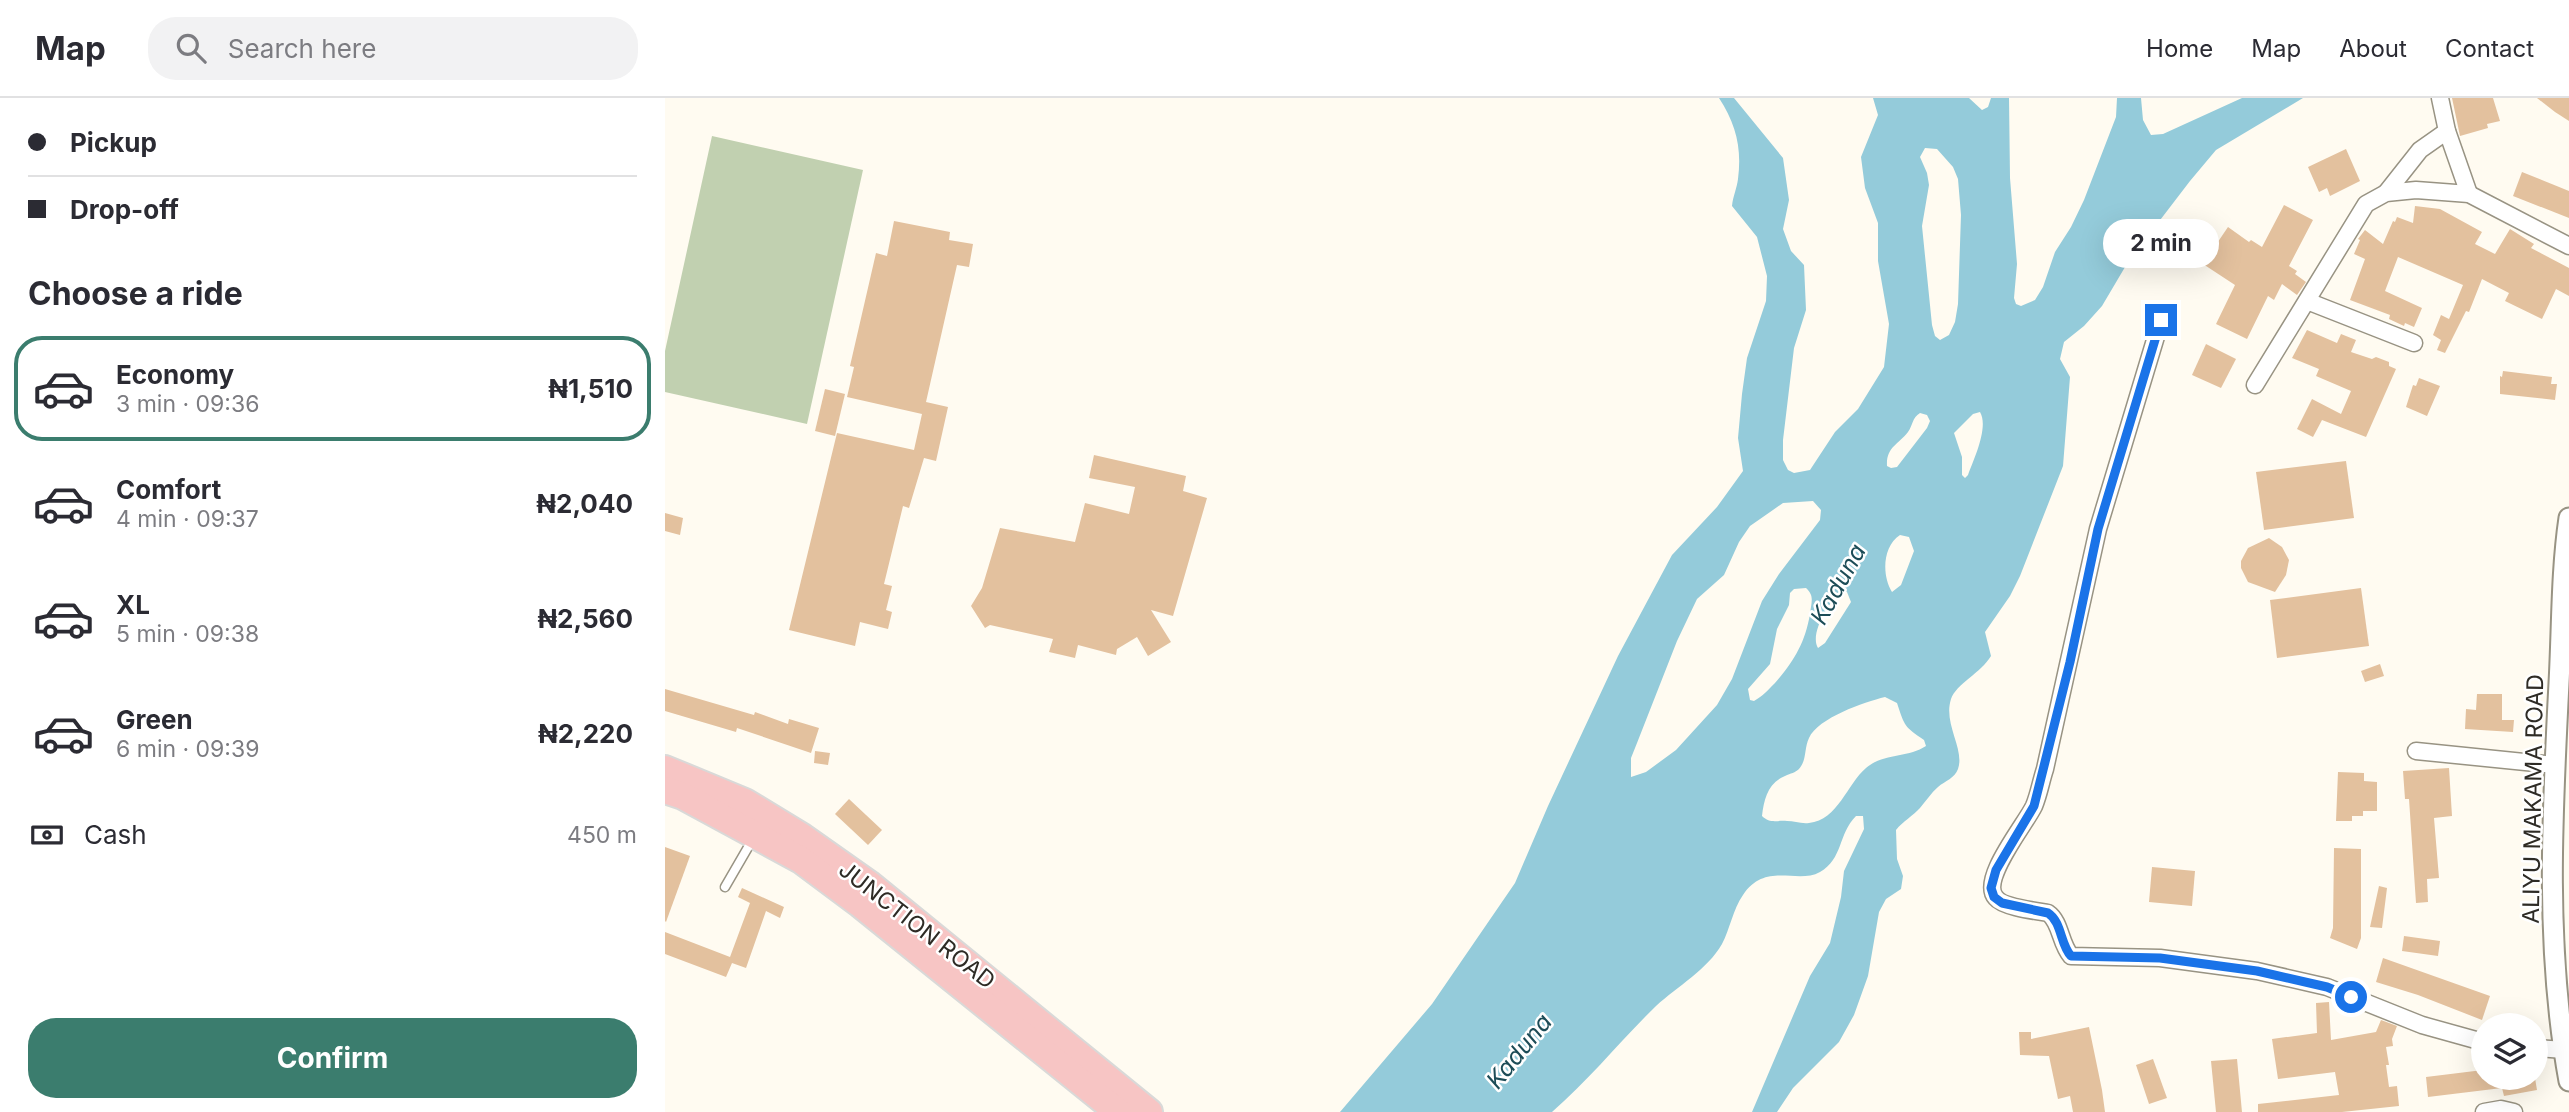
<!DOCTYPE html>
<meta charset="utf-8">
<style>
:root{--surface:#fff;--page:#f2f2f3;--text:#2b2b33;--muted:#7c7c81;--line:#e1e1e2;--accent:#3b7d6e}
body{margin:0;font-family:Inter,sans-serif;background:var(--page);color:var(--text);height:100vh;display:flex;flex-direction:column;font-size:26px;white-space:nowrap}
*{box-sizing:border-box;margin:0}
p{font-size:23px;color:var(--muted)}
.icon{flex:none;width:38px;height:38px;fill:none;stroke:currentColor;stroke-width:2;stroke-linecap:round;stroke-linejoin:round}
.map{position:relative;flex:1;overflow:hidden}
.drawer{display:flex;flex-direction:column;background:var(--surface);width:665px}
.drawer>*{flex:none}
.top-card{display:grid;align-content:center;height:154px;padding:0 28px;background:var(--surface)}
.controls{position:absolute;left:1806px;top:915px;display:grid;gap:14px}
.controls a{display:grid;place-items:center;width:77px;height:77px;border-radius:50%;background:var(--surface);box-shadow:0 7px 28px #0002;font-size:35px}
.end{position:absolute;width:32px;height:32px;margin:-16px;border:9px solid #1a73e8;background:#fff;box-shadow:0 0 0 4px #fff}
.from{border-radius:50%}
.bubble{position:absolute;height:49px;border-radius:24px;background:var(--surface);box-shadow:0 7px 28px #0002;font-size:23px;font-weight:700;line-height:49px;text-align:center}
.top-card b{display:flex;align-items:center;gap:24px;height:66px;font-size:26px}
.top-card b+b{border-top:2px solid var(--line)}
.top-card i{width:18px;height:18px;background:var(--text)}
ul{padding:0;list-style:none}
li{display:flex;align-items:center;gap:21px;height:105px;margin:0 14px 10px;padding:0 14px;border:4px solid transparent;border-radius:28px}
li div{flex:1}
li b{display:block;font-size:26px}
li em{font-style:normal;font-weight:700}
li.active{border-color:var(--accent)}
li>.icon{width:63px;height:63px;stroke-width:1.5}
h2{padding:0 28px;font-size:32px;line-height:84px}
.pay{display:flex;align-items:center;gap:18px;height:77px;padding:0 28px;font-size:26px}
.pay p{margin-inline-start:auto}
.cta{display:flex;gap:14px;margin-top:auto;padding:14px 28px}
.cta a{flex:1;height:80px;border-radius:28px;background:var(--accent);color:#fff;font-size:28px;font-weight:700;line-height:80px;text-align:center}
header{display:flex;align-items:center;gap:42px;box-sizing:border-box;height:98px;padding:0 35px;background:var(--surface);border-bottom:2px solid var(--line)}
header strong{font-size:33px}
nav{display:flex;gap:38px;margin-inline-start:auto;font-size:24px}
.search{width:490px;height:63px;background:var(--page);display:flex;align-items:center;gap:18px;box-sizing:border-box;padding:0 24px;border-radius:28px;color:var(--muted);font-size:26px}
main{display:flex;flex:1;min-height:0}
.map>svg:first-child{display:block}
</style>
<header>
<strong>Map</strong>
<div class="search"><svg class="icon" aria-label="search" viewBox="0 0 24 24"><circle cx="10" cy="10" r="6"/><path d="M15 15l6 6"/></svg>Search here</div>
<nav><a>Home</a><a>Map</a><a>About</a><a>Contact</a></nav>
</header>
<main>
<section class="drawer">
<div class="top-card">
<b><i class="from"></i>Pickup</b>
<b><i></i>Drop-off</b>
</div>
<h2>Choose a ride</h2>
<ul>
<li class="active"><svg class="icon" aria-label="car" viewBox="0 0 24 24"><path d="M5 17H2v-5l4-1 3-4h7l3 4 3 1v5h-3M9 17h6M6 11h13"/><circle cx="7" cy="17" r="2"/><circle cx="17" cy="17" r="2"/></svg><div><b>Economy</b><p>3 min · 09:36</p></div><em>₦1,510</em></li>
<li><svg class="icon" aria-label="car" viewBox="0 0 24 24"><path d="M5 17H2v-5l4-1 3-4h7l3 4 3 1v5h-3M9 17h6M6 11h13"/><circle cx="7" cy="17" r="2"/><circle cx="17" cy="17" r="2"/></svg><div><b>Comfort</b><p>4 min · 09:37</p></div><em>₦2,040</em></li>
<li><svg class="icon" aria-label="car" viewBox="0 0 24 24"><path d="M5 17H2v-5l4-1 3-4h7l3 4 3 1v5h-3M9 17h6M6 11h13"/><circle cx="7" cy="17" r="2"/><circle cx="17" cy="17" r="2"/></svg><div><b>XL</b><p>5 min · 09:38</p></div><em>₦2,560</em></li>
<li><svg class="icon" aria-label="car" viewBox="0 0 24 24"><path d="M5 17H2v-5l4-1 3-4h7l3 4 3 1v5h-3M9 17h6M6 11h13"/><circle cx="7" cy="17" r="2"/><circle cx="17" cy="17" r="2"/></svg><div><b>Green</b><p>6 min · 09:39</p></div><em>₦2,220</em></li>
</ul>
<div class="pay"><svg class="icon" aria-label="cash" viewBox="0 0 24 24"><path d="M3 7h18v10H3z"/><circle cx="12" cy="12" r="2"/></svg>Cash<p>450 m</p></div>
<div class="cta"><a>Confirm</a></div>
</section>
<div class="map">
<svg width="1904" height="1014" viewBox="0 0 1904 1014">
<rect width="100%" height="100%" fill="#fffbf1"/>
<polygon fill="#c1d0b0" points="47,38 198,72 142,326 0,294 0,253"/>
<path fill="#94cbda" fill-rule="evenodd" d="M1054,0H1069L1118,60L1124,102L1118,131L1126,153L1139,167L1141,212L1129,250L1118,342V362L1123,372L1129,375L1145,372L1170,334L1193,311L1219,269L1224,226L1213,163V125L1200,90L1196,59L1213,17L1208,0H1304L1317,12L1323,9L1326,0H1344L1345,80L1352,166L1349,200L1351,206L1356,208L1370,202L1378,189L1390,154L1406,129L1419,102L1451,19L1452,0H1476L1478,22L1486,37L1498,36L1577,0H1638L1551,52L1525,83L1463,164L1437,208L1419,228L1399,244L1395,261L1405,279L1398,368L1355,478L1345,498L1320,534L1326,558C1316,575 1291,586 1286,601C1278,626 1300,651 1293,671C1290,680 1280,683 1273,689C1266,695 1261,703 1255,710C1248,718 1238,723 1231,732L1232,761L1238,778L1236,791L1221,801L1214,814L1203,878L1189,917L1174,944L1128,990L1112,1014H1087L1145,878L1165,845L1176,799L1179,773L1199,731L1198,718H1191C1173,736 1178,761 1155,774C1132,787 1101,763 1078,797C1068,811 1065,831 1057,846C1042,872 1013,888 991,908C956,942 925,981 887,1014H675L767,906L850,785L883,708L953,558L1007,457L1052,409L1078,373L1073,340L1077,296L1082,260L1101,203L1102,178L1092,139L1067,108C1068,98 1072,90 1073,81C1077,50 1071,26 1054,0ZM1260,50L1272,51L1288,69L1293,81L1296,117L1293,206L1290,224L1284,237L1275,242L1270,238L1267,227L1257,128L1264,87L1262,75L1255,59ZM1315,314C1324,329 1309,361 1303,377L1300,380L1297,377V359L1289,335L1308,316ZM1255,315L1262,317L1265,323L1262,330L1232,369L1226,370L1222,368C1221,349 1233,347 1243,334C1248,327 1247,320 1255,315ZM1148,403L1156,412L1155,422L1114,476L1097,503L1067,581L1052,607L1011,652L981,674L966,679V660L972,645L1012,543L1032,501L1059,477L1074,444L1085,428L1118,405ZM1235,437L1244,439L1249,453L1236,487L1227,494C1217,478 1217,449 1235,437ZM1141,490C1150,498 1146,505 1145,516C1140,545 1129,563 1110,585C1103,592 1098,598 1089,603L1085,602L1083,591L1105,566L1112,531L1124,507L1125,495L1129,491ZM1176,492L1182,494L1186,504L1160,545L1153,550C1144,535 1165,504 1176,492ZM1220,599L1232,605C1240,629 1239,628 1259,642L1261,648C1243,660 1218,655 1201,670C1182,686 1173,722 1144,725C1136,726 1129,723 1122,723C1112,722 1105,726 1097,718C1099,701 1103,685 1120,678C1126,675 1130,675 1134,671C1142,662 1139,650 1144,640C1153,620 1199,604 1220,599Z"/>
<g fill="#e3c19e">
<polygon points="1787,0 1828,0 1835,23 1822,26 1823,30 1795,38"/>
<polygon points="1872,0 1904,0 1904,23 1890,14"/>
<polygon points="1681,51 1695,83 1665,98 1662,90 1654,94 1643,69"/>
<polygon points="1857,74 1904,93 1904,120 1848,98"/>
<polygon points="1619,107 1648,122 1624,168 1632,173 1630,176 1641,184 1632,197 1617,186 1609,202 1603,198 1582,241 1551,226 1570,187 1538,166 1563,129 1584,144 1586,142 1597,149"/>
<polygon points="1750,108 1775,111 1817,134 1810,146 1830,156 1845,131 1869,146 1866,150 1904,170 1904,198 1891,191 1877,221 1840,203 1844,195 1817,181 1804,214 1801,213 1780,255 1772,252 1776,242 1768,237 1776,217 1784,221 1798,187 1733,159 1720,193 1757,210 1749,229 1740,225 1739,228 1724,221 1725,217 1685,202 1700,161 1689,156 1695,142 1693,141 1700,132 1718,146 1728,123 1730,124 1732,119 1748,125"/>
<polygon points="229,123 285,134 284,142 308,146 304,169 292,167 261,304 283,309 271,363 259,360 244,410 238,408 219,486 227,488 221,512 227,514 223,531 195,524 190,548 124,532 172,335 249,352 257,316 182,299 189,269 185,268 211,155 222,158"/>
<polygon points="1642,232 1672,245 1676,236 1691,242 1686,254 1707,261 1711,259 1724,264 1724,268 1731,271 1701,339 1657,322 1648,339 1632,331 1647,301 1676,316 1686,293 1651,278 1654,271 1627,260"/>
<polygon points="1541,246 1571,261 1556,290 1527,277"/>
<polygon points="1838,273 1887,279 1886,286 1892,286 1890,302 1835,296 1835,278 1837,279"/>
<polygon points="1754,280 1775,288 1762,318 1741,309 1748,287 1751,288"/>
<polygon points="160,291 180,296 170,338 150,333"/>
<polygon points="429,357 521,378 518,393 542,400 508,518 486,512 506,544 483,558 472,539 452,551 451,557 413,547 410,560 384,554 388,541 325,527 320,530 306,508 317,490 335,430 410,444 420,405 464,416 470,389 424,380"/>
<polygon points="1681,363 1689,420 1599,432 1591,374"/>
<polygon points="0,415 18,420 15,437 0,433"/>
<polygon points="1604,440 1617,449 1624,462 1621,477 1610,494 1583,484 1576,470 1576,463 1583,450"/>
<polygon points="1696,490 1704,548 1612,560 1605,502"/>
<polygon points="1715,566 1719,578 1700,584 1696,573"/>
<polygon points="0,591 89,617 90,614 123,626 124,621 154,630 146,655 72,630 71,634 0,613"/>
<polygon points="1812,596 1837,596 1837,622 1849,622 1848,634 1800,631 1801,611 1811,612"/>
<polygon points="150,653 165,655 163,667 149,665"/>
<polygon points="1784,670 1787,718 1769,720 1774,780 1762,781 1763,804 1751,805 1744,701 1740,701 1738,673"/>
<polygon points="1673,674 1699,675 1699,683 1712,684 1712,713 1698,713 1698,718 1687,718 1687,723 1671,723"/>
<polygon points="184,701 217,732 203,747 170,716"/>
<polygon points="0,749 25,758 1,824 0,823"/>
<polygon points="1669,750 1696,751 1696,840 1692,851 1665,840 1668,830"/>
<polygon points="1487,769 1530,773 1527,808 1484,804"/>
<polygon points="1714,788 1722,790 1717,830 1705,829"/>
<polygon points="77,790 119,809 115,820 101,813 81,870 67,865 61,879 0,856 0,834 65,859 85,805 73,799"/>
<polygon points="1739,838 1775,843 1773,858 1737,853"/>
<polygon points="1718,860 1825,898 1817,922 1753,897 1711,884"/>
<polygon points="1664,904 1666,942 1711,934 1716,922 1732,928 1727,941 1728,948 1721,949 1724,967 1721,967 1724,989 1732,988 1734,1008 1677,1014 1593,1014 1593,1006 1674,997 1670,974 1613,981 1607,941 1652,935 1651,905"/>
<polygon points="1424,929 1437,992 1440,1014 1408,1014 1405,998 1393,1001 1384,958 1355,957 1354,934 1366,934 1366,941"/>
<polygon points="1488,961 1502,1000 1484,1006 1471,967"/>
<polygon points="1572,961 1577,1014 1551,1014 1546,963"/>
<polygon points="1818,972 1818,980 1870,980 1872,992 1839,998 1837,990 1763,999 1761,979"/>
</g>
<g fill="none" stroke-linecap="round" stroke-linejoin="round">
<g stroke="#989383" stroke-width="11">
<polyline id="service" points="60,789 89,739"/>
</g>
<g stroke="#989383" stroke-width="19">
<g id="minor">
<polyline points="1775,0 1782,33 1804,96"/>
<polyline points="1721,95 1755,52 1782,33"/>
<polyline points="1642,203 1749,245"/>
<path d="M1496,222L1433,431L1380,671C1376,683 1374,696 1369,708C1360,727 1314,782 1331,800C1338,809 1371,813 1383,815C1396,824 1395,846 1406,858L1495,860L1592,873L1662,889L1757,927L1818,944"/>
<polyline points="1590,287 1701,106 1721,95 1751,92 1804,96 1904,148"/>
<polyline points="1751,653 1890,667"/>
<polyline points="1871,950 1899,952"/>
<polyline points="1819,1014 1836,1011 1849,1014"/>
</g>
</g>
<g stroke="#989383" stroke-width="23">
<path id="tertiary" d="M1904,420C1896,474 1897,531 1894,585C1887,717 1880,852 1904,983"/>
</g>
<g stroke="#d9d9d8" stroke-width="30">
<g id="primary">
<polyline points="0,671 80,704 136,738 204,786 484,1014"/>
<polyline points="0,692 18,698 136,762 195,806 453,1014"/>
</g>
</g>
<use href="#service" stroke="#fff" stroke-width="8"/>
<use href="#minor" stroke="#fff" stroke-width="16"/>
<use href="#tertiary" stroke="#fff" stroke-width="19"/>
<use href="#primary" stroke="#f7c5c4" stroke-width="26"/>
</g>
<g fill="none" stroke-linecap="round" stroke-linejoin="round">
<path stroke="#1a73e8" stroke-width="9" d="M1496,222L1433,431L1405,564L1369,708L1331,772L1326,790L1329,799L1337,805L1383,815C1397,824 1395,846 1406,858L1495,860L1592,873L1662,889L1686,899"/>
</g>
<g text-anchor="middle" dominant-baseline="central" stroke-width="5" stroke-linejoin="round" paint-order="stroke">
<g font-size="23" fill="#2e2b25" stroke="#fff">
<text transform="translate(1868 701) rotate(-89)">ALIYU MAKAMA ROAD</text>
<text transform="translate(252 827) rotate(38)">JUNCTION ROAD</text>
</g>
<g font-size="24" font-style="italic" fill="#1c4c57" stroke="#fff">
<text transform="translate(1173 486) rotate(-61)">Kaduna</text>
<text transform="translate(854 953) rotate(-51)">Kaduna</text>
</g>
</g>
</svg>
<div class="controls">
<a><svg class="icon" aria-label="layers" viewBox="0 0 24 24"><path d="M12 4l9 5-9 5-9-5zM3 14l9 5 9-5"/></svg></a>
</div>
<i class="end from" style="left:1686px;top:899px"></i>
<i class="end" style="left:1496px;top:222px"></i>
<div class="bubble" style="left:1438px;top:121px;width:116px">2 min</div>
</div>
</main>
